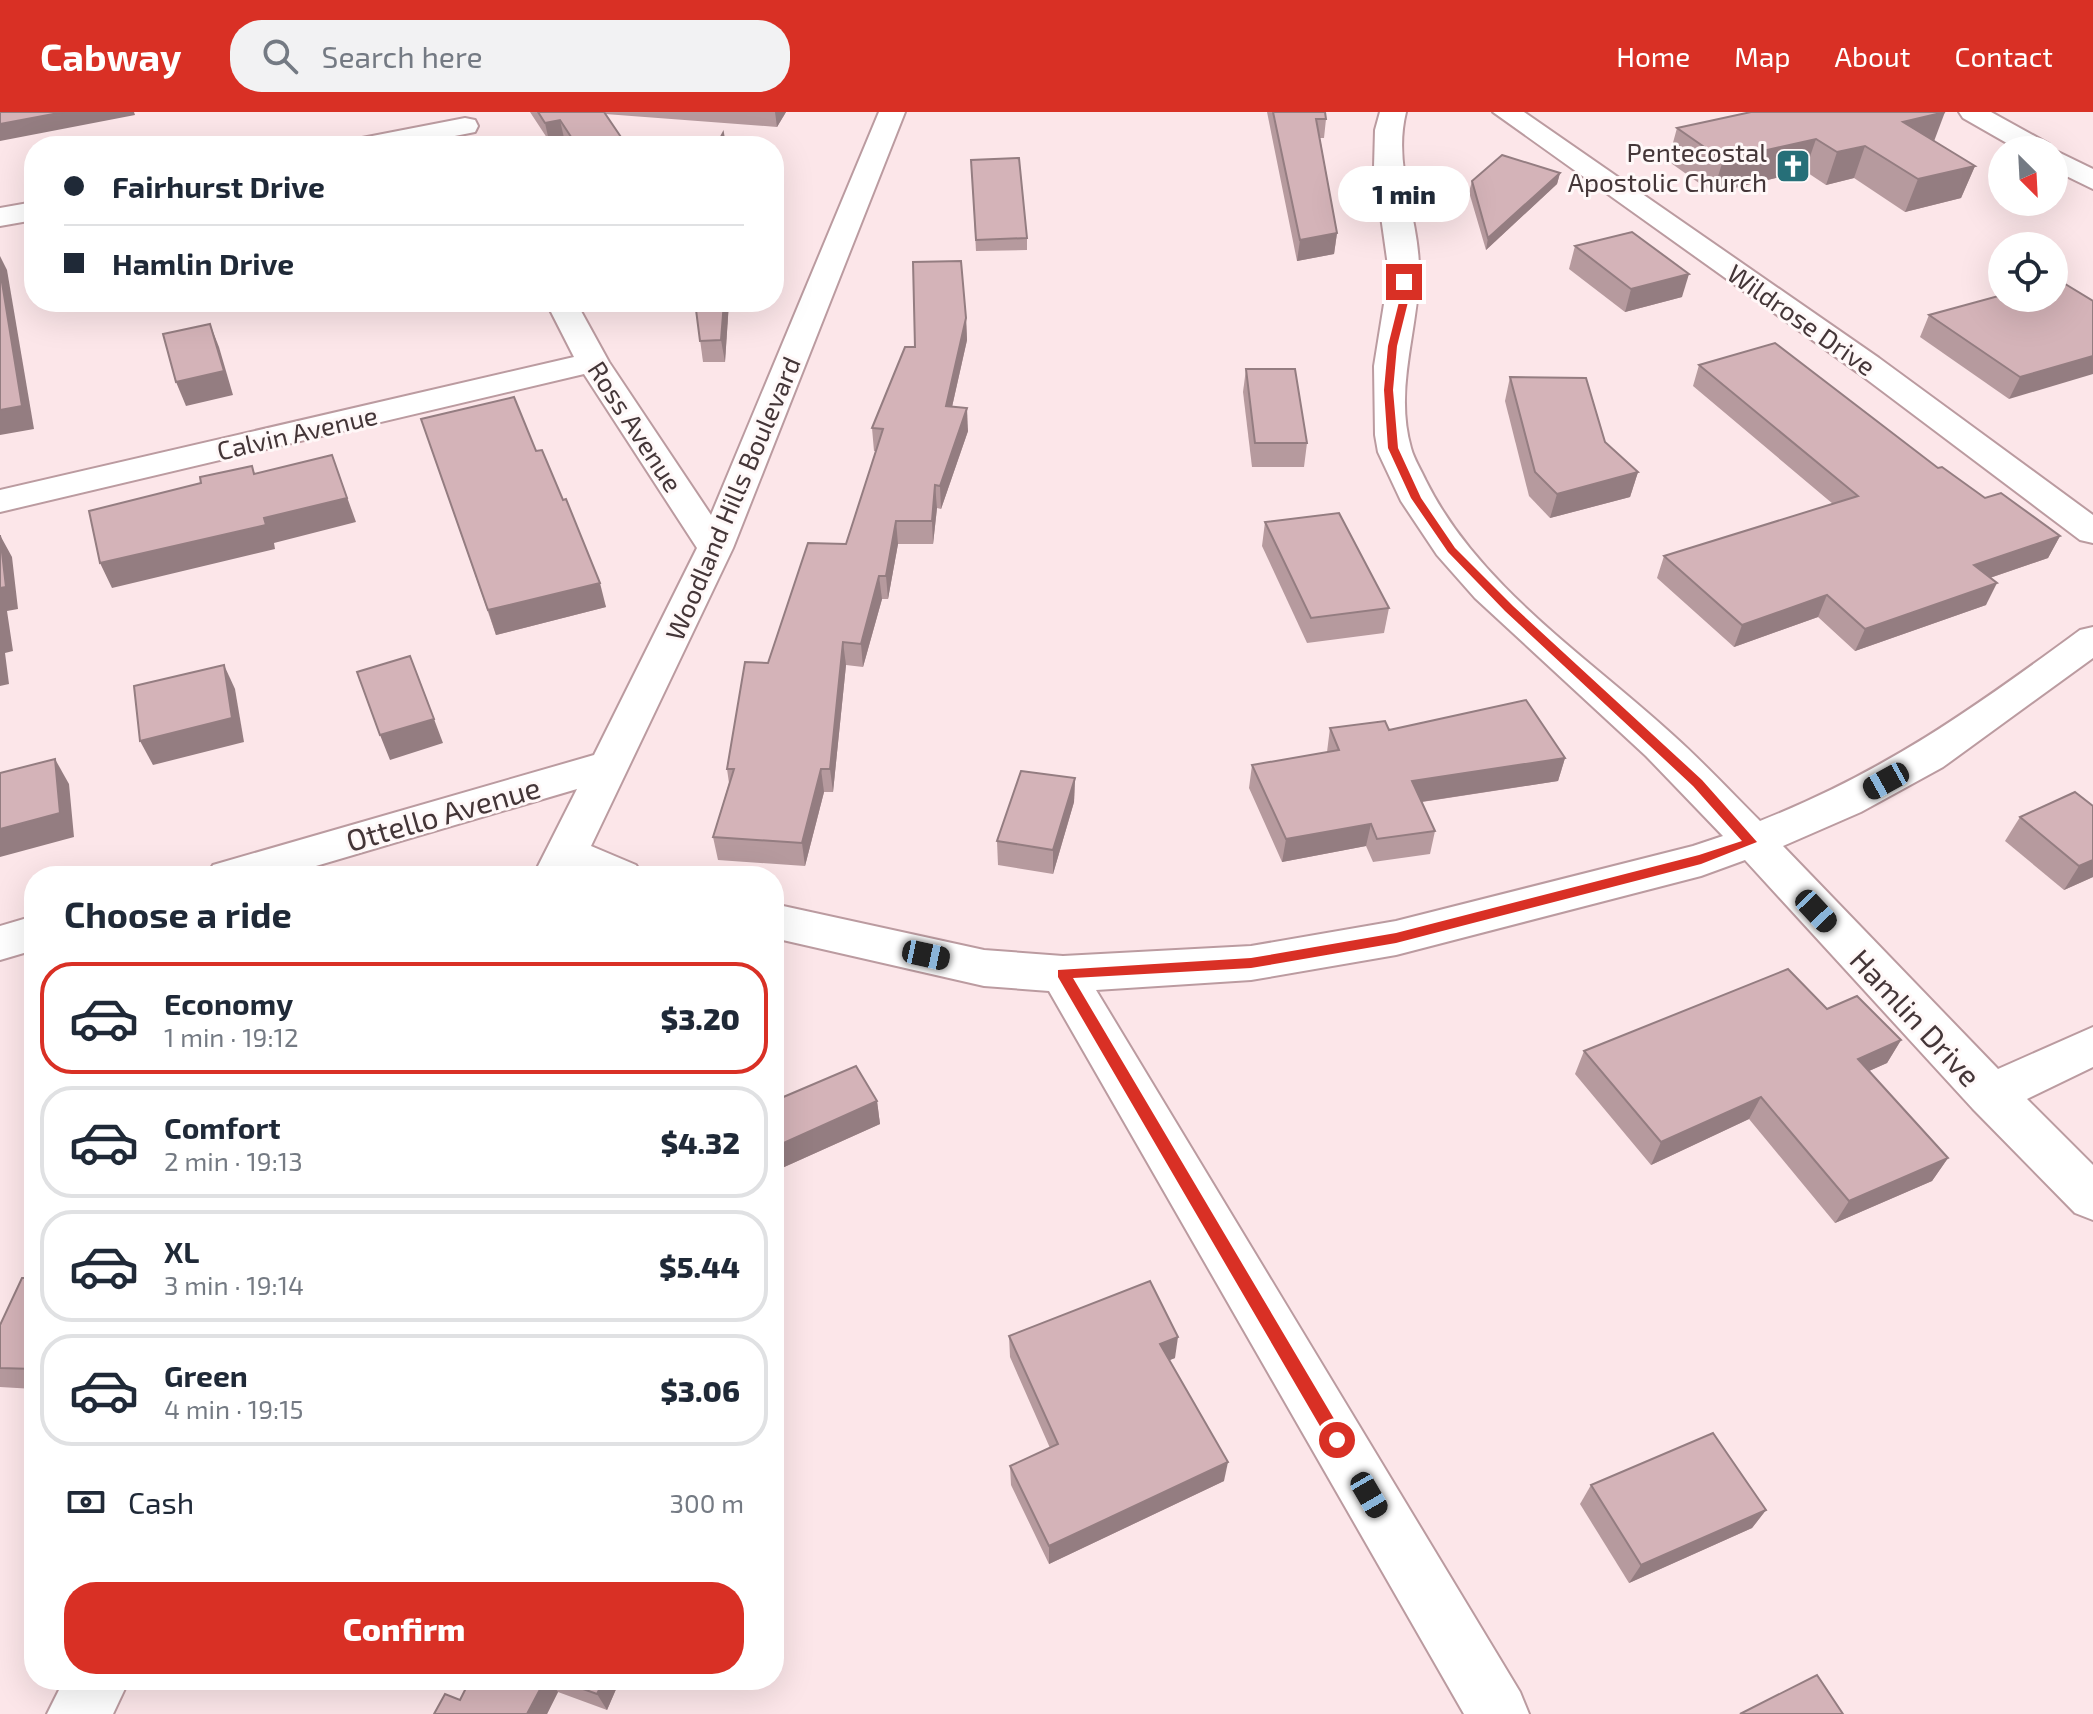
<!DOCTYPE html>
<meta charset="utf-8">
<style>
:root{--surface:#fff;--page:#f2f2f3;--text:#1f2937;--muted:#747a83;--line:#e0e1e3;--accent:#d93025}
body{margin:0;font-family:"Exo 2",sans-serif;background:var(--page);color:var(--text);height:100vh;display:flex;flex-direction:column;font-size:30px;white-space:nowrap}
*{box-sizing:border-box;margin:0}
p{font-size:26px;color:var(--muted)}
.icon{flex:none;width:44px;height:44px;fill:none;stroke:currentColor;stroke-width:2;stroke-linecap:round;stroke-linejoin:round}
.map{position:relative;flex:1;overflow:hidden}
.drawer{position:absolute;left:24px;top:754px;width:760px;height:824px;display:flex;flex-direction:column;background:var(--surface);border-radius:32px;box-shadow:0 8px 32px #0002}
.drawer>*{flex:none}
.guide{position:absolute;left:24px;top:24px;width:760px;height:176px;border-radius:32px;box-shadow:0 8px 32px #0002;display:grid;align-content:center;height:176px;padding:0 40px;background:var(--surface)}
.needle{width:52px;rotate:156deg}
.tools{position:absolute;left:1988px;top:24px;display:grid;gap:16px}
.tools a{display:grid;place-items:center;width:80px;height:80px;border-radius:50%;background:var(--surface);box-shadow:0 8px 32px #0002;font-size:40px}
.end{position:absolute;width:36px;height:36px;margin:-18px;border:10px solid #d93025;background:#fff;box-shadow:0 0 0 4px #fff}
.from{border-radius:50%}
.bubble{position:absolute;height:56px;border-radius:28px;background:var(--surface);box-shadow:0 8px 32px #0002;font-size:26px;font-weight:800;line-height:56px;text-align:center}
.car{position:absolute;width:24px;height:48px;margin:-24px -12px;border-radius:10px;box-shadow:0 0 6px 2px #0007;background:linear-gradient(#222 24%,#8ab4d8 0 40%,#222 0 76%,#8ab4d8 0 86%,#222 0)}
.guide b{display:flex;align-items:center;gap:28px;height:76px;font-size:30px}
.guide b+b{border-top:2px solid var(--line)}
.guide i{width:20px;height:20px;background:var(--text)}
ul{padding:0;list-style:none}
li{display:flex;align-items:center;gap:24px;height:112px;margin:0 16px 12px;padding:0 24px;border:4px solid var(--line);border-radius:32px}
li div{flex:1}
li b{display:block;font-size:30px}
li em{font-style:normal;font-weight:800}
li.selected{border-color:var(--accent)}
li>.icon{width:72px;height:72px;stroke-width:1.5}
h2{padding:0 40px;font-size:36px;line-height:96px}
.pay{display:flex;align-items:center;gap:20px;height:88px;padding:0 40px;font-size:30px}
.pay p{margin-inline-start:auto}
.button{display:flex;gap:16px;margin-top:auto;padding:16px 40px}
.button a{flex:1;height:92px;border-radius:32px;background:var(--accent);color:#fff;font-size:32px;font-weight:800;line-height:92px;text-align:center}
header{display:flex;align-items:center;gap:48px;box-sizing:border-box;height:112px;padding:0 40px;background:var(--accent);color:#fff}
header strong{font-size:38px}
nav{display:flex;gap:44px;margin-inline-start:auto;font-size:28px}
.search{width:560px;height:72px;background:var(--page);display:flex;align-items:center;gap:20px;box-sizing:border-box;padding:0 28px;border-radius:32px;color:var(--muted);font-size:30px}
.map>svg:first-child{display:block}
</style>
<header>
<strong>Cabway</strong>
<div class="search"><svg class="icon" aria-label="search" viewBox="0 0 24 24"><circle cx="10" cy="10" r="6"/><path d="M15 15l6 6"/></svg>Search here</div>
<nav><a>Home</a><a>Map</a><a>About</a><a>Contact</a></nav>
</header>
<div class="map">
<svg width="2093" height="1602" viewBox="0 0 2093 1602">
<rect width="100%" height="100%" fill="#fce6e9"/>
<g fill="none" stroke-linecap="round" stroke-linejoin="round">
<g stroke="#bb9ba0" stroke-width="4">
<g id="minor">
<polygon points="879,0 905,0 733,436 591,734 636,753 643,764 533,764 577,677 282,764 206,764 213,753 594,643 697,436 584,262 0,400 0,378 574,245 546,190 576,190 609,250 711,403"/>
<path d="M1380,0H1406C1392,56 1420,106 1419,161C1418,219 1394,277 1411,336C1414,347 1421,358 1426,369C1479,475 1588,545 1674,624C1704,651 1731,680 1760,709C1884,660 1973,597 2080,518L2093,515V546L1943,655L1861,700L1783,734L1998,957L2093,915V955L2027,987L2093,1053V1108L2075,1101L1973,997L1745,748L1701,764L1396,843L1251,868L1096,878L1520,1580L1529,1602H1464L1049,879L984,874L774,826V792L984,838L1063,844L1251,834L1396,809L1693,734L1723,724L1646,644L1475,486L1437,443L1401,389L1378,340L1375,323L1374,254L1389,161L1374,55L1375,18Z"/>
<polygon points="1493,0 1524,0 1879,246 2093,403 2093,431 2080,428 1857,260"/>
<polygon points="1959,0 1991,0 2049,32 2053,38 2019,38 1963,6"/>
<polygon points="465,6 475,8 478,14 475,20 404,34 348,34 352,28 362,26"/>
<polygon points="2053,38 2054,38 2093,57 2093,77 2054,58"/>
<polygon points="34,90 34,108 0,114 0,96"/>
<polygon points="34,804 34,838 0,848 0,814"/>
<polygon points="64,1568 129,1568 113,1602 47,1602"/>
</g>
</g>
<use href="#minor" fill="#fff" fill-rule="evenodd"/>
</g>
<g fill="#b69a9e">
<polygon points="530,0 786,0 777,15 605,2 625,31 625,34 569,34 564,26 549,29"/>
<polygon points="1267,0 1325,0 1326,7 1324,26 1320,26 1337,121 1334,142 1297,149"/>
<polygon points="1677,16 1934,29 1975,54 1961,86 1905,100 1854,66 1826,73 1805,59 1713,81 1668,49"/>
<polygon points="971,48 1027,126 1027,138 976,139"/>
<polygon points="1560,61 1557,72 1486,138 1469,80 1472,69"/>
<polygon points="1575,134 1682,185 1625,200 1569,157"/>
<polygon points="2093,189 2009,287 1920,225 1929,203"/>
<polygon points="695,190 729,190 725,250 703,250"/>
<polygon points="966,206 967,228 952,295 968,319 941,397 937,396 933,432 898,432 888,487 882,487 863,555 846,553 833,680 824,680 805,754 718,748 713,725 729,671 727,657 768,551 846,432 876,339 874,339 872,316"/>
<polygon points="1699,253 1938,356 1985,386 2060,424 2048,446 1990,466 1986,493 1855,539 1818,505 1734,535 1657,466 1664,444 1833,392 1693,274"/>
<polygon points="1246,257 1307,331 1304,355 1252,355 1243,280"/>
<polygon points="1510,265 1605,330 1638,360 1630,385 1550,406 1529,384 1505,289"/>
<polygon points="421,307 536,339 606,495 496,523"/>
<polygon points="1265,410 1389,496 1384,521 1307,531 1262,434"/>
<polygon points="1330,616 1389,618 1565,646 1558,669 1422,690 1435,719 1430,742 1373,750 1366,734 1282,750 1249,676 1252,653 1327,640"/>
<polygon points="1075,666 1074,690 1053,762 998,753 997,729"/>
<polygon points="2020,705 2093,765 2064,778 2005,729"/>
<polygon points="1827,897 1901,928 1887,951 1869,959 1948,1046 1932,1069 1835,1111 1749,1007 1651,1053 1575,962 1584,939"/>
<polygon points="774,989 877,989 880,1012 782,1056 774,1042"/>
<polygon points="34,1166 34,1277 0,1275 0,1213"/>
<polygon points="1009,1224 1175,1246 1169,1248 1224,1369 1049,1452 1011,1373 1010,1354 1050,1336 1010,1245"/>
<polygon points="1591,1373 1766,1398 1752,1416 1629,1471 1580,1392"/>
<polygon points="470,1568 620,1568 607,1598 558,1580 547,1602 434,1602 460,1588"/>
</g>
<g fill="#947d81">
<polygon points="64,0 134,0 135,3 0,29 0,12"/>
<polygon points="775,0 786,0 777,15"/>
<polygon points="1945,0 1933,32 1903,10"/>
<polygon points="560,8 564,26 549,29 545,11"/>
<polygon points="1816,27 1805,59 1713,81 1723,48"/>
<polygon points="1865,34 1854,66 1826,73 1837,40"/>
<polygon points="1975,54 1961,86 1905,100 1918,67"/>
<polygon points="1560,61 1557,72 1486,138 1488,126"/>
<polygon points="1337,121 1334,142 1297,149 1300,128"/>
<polygon points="0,144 7,158 34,317 0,323"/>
<polygon points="1689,162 1682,185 1625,200 1631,177"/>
<polygon points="724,190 729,190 725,250 721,228"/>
<polygon points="966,206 967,228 947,317 946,294"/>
<polygon points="210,212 219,235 233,283 186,294 176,270"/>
<polygon points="2093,244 2093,262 2009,287 2020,265"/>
<polygon points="967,296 968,319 941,397 940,374"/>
<polygon points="332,343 356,410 274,431 275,437 112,476 100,451 264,406"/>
<polygon points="1638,360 1630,385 1550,406 1557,382"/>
<polygon points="935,373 937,396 933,432 932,409"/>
<polygon points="896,409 898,432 888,487 886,464"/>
<polygon points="0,423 12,445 18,497 7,499 13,539 5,541 9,572 0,574"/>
<polygon points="2060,424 2048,446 1963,475 1974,453"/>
<polygon points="879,464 882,487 863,555 861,532"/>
<polygon points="600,471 606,495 496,523 488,498"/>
<polygon points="1997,471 1986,493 1855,539 1865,517"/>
<polygon points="1827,483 1818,505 1734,535 1742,513"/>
<polygon points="843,530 846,553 833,680 830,657"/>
<polygon points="224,553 235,577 244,630 153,653 140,629"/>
<polygon points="434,607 443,631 390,648 380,623"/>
<polygon points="1565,646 1558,669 1407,692 1412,669"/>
<polygon points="55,647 69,672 74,725 0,745 0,717"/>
<polygon points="821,657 824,680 805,754 802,731"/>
<polygon points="1075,666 1074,690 1053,762 1053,738"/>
<polygon points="1371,712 1366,734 1282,750 1286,727"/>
<polygon points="2093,748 2093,765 2064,778 2079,754"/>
<polygon points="1901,928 1887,951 1844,970 1858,947"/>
<polygon points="1761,985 1749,1007 1651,1053 1661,1030"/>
<polygon points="877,989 880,1012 782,1056 777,1034"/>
<polygon points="1948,1046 1932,1069 1835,1111 1849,1089"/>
<polygon points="1178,1225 1175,1246 1158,1253 1160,1232"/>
<polygon points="1228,1350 1224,1369 1049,1452 1049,1434"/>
<polygon points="1766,1398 1752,1416 1629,1471 1641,1453"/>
<polygon points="545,1568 550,1568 558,1580 547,1602 527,1602"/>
<polygon points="604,1568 620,1568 607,1598 597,1582"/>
</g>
<g fill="#d4b3b8" stroke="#947d81" stroke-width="2">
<polygon points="0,0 64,0 0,12"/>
<polygon points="538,0 604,0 625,31 610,34 577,34 560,8 545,11"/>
<polygon points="1273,0 1325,0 1326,7 1316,7 1337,121 1300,128"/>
<polygon points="1751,0 1945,0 1903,10 1975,54 1918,67 1865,34 1837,40 1816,27 1723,48 1677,16"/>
<polygon points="723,21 725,34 716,34"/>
<polygon points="1502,43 1560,61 1488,126 1472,69"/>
<polygon points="1019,46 1027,126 976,128 971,48"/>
<polygon points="1632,120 1689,162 1631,177 1575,134"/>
<polygon points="961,149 966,206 946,294 967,296 940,374 935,373 932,409 896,409 886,464 879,464 861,532 843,530 830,657 821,657 802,731 713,725 734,657 727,657 745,550 768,551 808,431 846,432 883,317 872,316 905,235 915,235 913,150"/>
<polygon points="0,158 22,294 0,298"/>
<polygon points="2057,167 2093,189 2093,244 2020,265 1929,203 2002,183 2002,186 2054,186 2054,168"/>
<polygon points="695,190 724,190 721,228 700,229"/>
<polygon points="210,212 224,259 176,270 163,222"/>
<polygon points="1775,231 1938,356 1942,355 1985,386 2001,381 2060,424 1974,453 1997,471 1865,517 1827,483 1742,513 1664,444 1858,384 1699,253"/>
<polygon points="1246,257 1295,257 1307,331 1255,331"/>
<polygon points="1510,265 1586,266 1605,330 1638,360 1557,382 1535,360"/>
<polygon points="514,285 536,339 542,338 563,388 566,387 600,471 488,498 421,307"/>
<polygon points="332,343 347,386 264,406 266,413 100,451 89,399 201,371 200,365 252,354 254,362"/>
<polygon points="1339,401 1389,496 1311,506 1265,410"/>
<polygon points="0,423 6,475 0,476"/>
<polygon points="410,544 434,607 380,623 357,560"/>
<polygon points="224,553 232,606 140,629 134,574"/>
<polygon points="1526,588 1565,646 1412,669 1435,719 1377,727 1371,712 1286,727 1252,653 1339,638 1330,616 1385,609 1389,618"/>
<polygon points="55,647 60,701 0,717 0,661"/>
<polygon points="1021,659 1075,666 1053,738 997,729"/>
<polygon points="2075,680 2093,694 2093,748 2079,754 2020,705"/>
<polygon points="1788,857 1827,897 1857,884 1901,928 1858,947 1948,1046 1849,1089 1761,985 1661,1030 1584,939"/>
<polygon points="856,954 877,989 777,1034 774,1028 774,989"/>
<polygon points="22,1166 34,1166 34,1257 0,1256 0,1213"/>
<polygon points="1150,1169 1178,1225 1160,1232 1228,1350 1049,1434 1010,1354 1058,1332 1009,1224"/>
<polygon points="1713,1321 1766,1398 1641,1453 1591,1373"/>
<polygon points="1817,1563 1843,1602 1740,1602"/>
<polygon points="470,1568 545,1568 527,1602 434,1602 445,1582 460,1588"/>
<polygon points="558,1568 604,1568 597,1582"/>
</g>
<polygon fill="#d93025" points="1401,168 1408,170 1408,190 1397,234 1393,278 1398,336 1421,386 1455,436 1513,494 1702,668 1757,730 1701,752 1396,831 1251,856 1073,866 1343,1322 1345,1328 1337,1336 1331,1333 1058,865 1058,858 1251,846 1396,821 1699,743 1742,729 1693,674 1505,499 1448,440 1411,386 1388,336 1384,278 1388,234 1399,190"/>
<defs>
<g id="church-square" transform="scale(1.8)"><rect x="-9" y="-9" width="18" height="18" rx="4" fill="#266f78" stroke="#fff8f8"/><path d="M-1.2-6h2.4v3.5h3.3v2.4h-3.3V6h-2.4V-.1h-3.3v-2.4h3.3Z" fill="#fff"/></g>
</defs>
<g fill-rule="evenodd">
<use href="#church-square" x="1793" y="54"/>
</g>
<g text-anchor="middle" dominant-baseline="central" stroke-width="6" stroke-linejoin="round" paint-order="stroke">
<g font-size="26" fill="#443638" stroke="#fff8f8" text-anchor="end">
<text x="1767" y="39">Pentecostal<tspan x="1767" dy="30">Apostolic Church</tspan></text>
</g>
<g font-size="26" fill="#443638" stroke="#fff8f8">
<text transform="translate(1802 207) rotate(35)">Wildrose Drive</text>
<text transform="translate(636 314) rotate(57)">Ross Avenue</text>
<text transform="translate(297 320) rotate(-13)">Calvin Avenue</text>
<text transform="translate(732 386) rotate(-67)">Woodland Hills Boulevard</text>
</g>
<g font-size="30" fill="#443638" stroke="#fff8f8">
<text transform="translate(443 701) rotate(-16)">Ottello Avenue</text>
<text transform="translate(1916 905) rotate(47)">Hamlin Drive</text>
</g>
</g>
</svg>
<div class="tools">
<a><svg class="needle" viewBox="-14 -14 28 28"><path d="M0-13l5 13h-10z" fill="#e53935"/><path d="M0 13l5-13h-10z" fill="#747a83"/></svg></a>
<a><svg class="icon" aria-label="locate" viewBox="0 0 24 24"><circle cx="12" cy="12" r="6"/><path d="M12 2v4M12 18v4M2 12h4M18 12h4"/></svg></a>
</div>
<i class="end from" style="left:1337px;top:1328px"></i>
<i class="end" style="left:1404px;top:170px"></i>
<div class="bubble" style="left:1338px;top:54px;width:132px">1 min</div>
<i class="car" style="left:1886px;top:669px;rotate:241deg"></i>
<i class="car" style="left:1816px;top:799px;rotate:137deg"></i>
<i class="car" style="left:926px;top:843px;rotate:102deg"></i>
<i class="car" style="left:1369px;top:1383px;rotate:150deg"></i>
<div class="guide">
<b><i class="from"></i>Fairhurst Drive</b>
<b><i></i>Hamlin Drive</b>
</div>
<section class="drawer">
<h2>Choose a ride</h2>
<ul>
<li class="selected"><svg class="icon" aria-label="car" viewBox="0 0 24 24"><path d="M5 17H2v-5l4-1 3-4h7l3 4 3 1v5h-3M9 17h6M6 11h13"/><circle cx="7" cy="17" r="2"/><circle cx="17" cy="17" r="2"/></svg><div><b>Economy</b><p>1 min · 19:12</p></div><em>$3.20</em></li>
<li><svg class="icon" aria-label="car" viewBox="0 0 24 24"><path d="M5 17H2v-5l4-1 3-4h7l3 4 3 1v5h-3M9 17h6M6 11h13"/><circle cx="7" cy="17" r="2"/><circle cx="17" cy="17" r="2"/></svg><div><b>Comfort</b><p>2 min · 19:13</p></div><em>$4.32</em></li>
<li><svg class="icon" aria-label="car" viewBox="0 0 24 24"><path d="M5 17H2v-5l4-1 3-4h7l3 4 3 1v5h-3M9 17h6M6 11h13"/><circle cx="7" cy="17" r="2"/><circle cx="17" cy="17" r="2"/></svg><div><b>XL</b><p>3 min · 19:14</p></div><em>$5.44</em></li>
<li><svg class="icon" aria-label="car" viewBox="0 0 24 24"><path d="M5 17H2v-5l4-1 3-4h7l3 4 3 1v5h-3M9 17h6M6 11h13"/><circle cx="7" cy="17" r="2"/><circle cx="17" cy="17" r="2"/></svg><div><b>Green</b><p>4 min · 19:15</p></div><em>$3.06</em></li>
</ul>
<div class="pay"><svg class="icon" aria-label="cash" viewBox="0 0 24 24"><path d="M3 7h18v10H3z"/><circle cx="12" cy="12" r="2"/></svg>Cash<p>300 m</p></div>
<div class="button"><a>Confirm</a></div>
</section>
</div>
